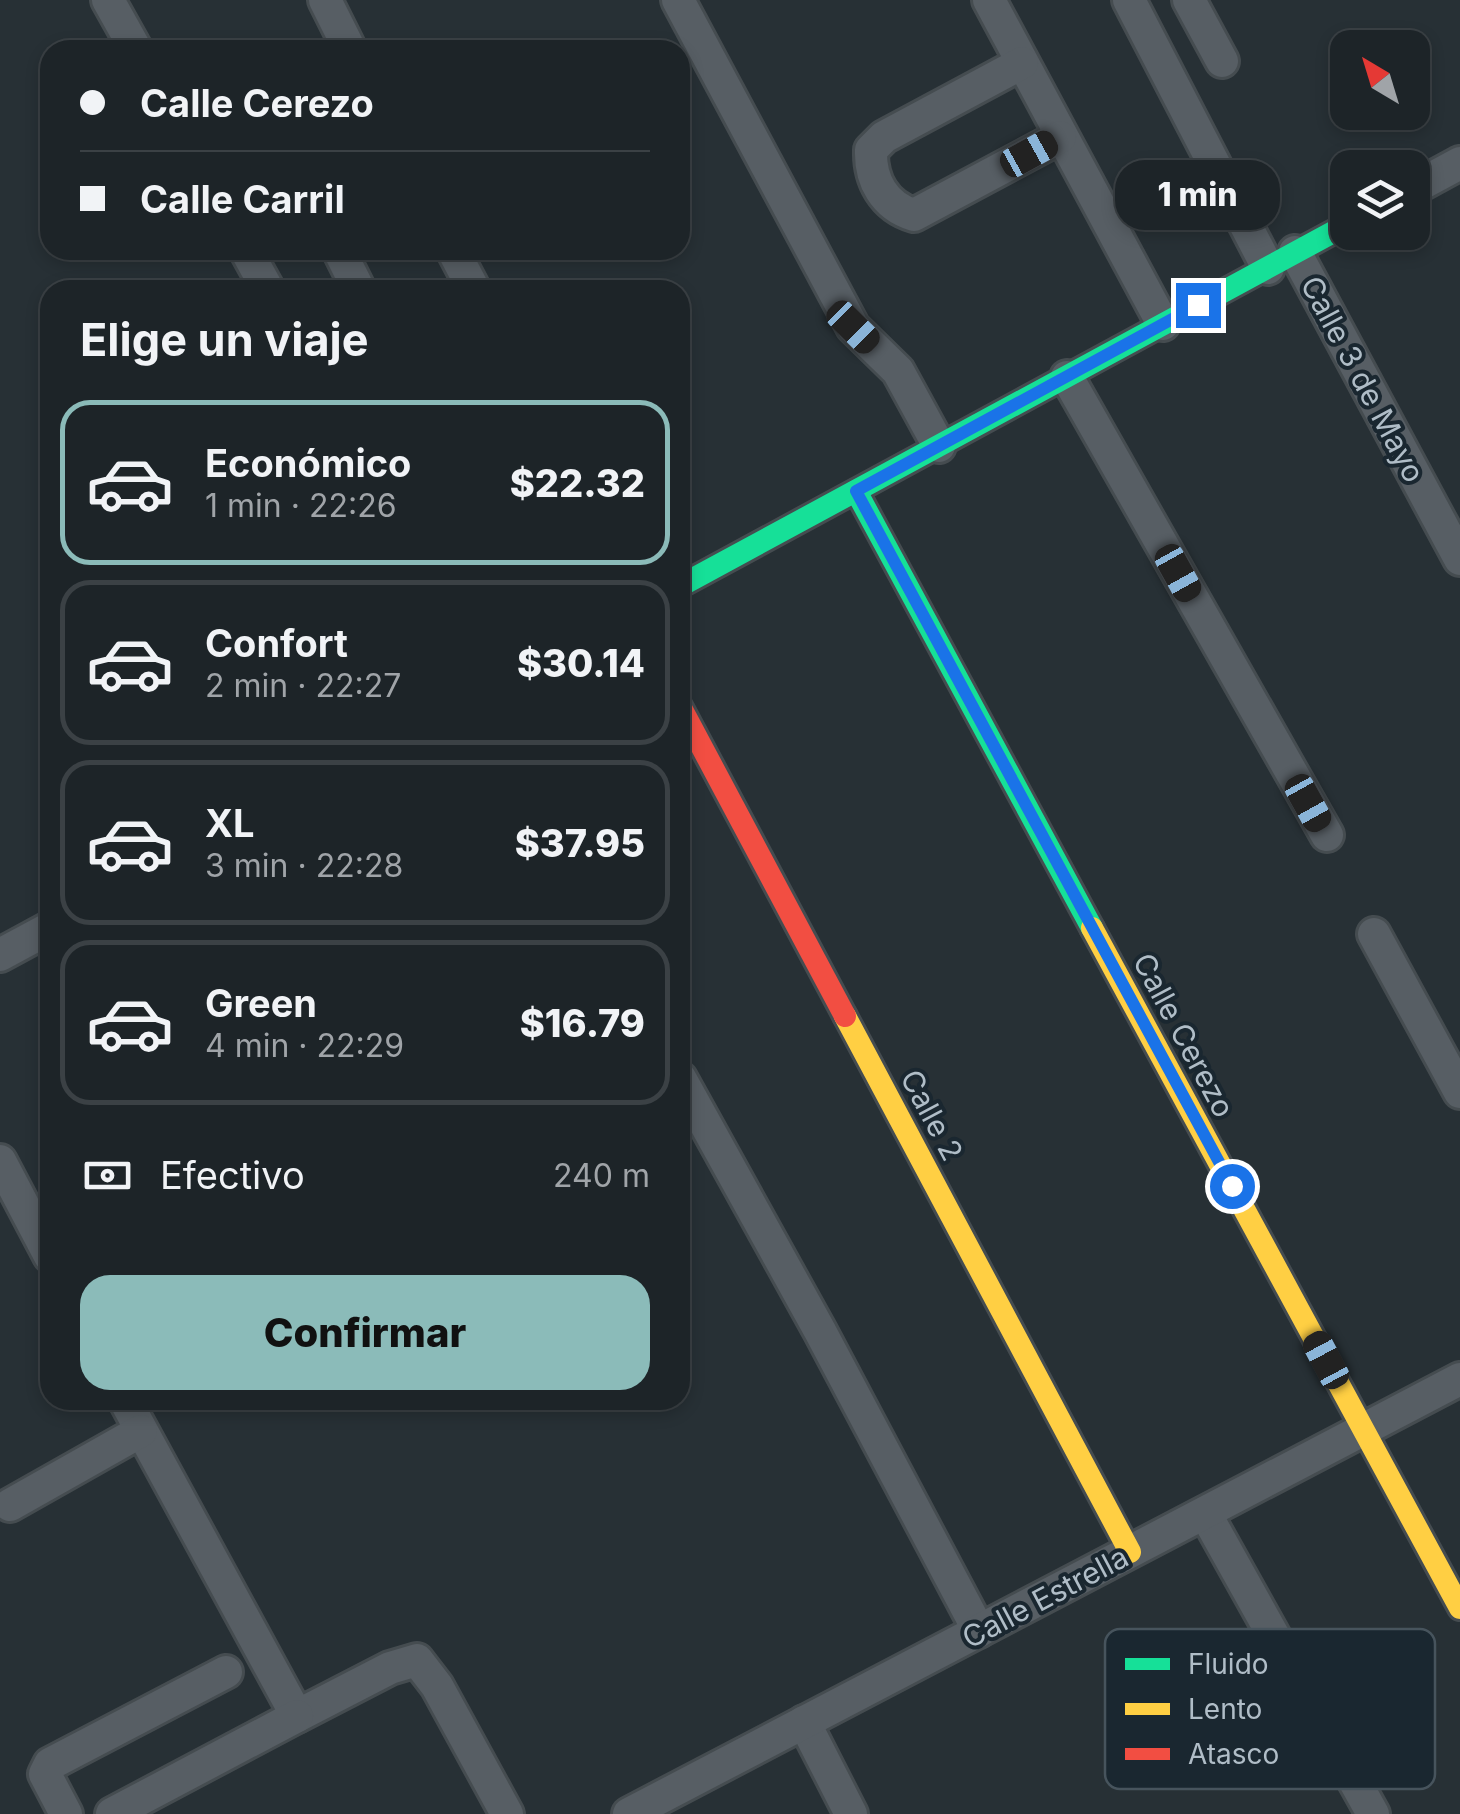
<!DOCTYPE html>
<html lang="es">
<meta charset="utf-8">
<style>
:root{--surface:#1d2428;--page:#252c30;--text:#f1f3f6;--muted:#a0a4a8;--line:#3b4145;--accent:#8bbbb9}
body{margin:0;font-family:Inter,sans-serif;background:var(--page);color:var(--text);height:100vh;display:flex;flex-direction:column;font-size:38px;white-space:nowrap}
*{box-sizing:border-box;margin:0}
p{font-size:32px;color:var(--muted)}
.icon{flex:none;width:55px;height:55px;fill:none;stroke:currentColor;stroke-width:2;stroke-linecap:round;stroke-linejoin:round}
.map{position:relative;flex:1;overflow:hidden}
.side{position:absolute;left:40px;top:280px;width:650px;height:1130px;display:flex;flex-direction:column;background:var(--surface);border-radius:30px;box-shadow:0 5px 15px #0003,0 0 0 2px var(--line)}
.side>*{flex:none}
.top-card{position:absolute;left:40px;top:40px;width:650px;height:220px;border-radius:30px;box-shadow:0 5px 15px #0003,0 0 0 2px var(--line);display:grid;align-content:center;height:220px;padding:0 40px;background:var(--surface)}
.needle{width:65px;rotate:322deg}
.buttons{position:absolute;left:1330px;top:30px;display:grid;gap:20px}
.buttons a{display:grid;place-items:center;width:100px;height:100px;border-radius:20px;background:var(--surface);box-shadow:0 5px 15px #0003,0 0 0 2px var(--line);font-size:50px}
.end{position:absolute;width:45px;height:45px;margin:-22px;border:12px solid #1a73e8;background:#fff;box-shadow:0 0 0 5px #fff}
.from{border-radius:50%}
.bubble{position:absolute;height:70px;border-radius:30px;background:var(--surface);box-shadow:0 5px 15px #0003,0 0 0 2px var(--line);font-size:32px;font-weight:800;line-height:70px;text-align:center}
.car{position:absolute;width:30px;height:60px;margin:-30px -15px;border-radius:12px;box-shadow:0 0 8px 2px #0007;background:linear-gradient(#222 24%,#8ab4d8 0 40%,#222 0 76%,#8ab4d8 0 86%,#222 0)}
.top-card b{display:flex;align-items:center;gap:35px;height:95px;font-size:38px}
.top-card b+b{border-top:2px solid var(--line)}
.top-card i{width:25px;height:25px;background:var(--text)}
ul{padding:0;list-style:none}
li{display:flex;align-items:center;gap:30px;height:165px;margin:0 20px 15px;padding:0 20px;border:5px solid var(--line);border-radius:30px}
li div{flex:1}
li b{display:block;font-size:38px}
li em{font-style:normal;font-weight:800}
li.current{border-color:var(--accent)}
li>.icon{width:90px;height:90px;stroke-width:1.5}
h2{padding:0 40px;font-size:45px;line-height:120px}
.pay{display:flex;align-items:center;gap:25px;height:110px;padding:0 40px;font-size:38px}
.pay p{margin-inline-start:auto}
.action{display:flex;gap:20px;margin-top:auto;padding:20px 40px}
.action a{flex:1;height:115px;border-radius:30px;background:var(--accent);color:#111;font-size:40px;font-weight:800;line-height:115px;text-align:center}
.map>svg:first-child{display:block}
</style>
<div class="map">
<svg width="1460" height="1814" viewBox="0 0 1460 1814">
<rect width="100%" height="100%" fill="#273035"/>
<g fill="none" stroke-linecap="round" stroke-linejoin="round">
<g stroke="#454c50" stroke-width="38">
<g id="street">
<polyline points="108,0 136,50"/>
<polyline points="325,0 350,50"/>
<polyline points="678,0 853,327 898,371 939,446"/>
<polyline points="989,0 1163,324"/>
<polyline points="1129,0 1268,268"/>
<polyline points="1189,0 1222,61"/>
<path d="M1022,63L884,137L871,150C870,180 884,206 914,215L1060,137"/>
<polyline points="1412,189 1460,163"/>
<polyline points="246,250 268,290"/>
<polyline points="339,250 359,290"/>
<polyline points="453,250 474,290"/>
<polyline points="1295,252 1460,559"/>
<polyline points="1067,377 1327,835"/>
<polyline points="1374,934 1460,1092"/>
<polyline points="0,955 50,928"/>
<polyline points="680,1078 820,1331 979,1631"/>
<polyline points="0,1161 50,1256"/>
<polyline points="125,1400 297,1716 390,1668 417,1660 437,1686 507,1814"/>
<polyline points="10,1505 141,1431"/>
<polyline points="1205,1513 1373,1814"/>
<polyline points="804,1722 851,1814"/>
<polyline points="66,1814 45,1774 50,1764 226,1672"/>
<polyline points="112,1814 297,1716"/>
<polyline points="629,1814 1460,1379"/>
</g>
</g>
<g stroke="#454c50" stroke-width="28">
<g id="fast">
<polyline points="856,491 1092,928"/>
<polyline points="680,586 1348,224"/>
</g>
</g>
<g stroke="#454c50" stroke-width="28">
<g id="slow">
<polyline points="1092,928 1460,1608"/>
<polyline points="845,1016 1130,1552"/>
</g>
</g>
<g stroke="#454c50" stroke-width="28">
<polyline id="jam" points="680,706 845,1016"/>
</g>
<use href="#street" stroke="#575e64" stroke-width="32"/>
<use href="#fast" stroke="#16e098" stroke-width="22"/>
<use href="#slow" stroke="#ffcf43" stroke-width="22"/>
<use href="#jam" stroke="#f24e42" stroke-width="22"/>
</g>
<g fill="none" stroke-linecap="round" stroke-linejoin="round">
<polyline stroke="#1a73e8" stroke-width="12" points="1198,305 856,491 1232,1186"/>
</g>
<g text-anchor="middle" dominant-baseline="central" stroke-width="8" stroke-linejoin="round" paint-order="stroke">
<g font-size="30" fill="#b0bdc7" stroke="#1a2730">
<text transform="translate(1363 379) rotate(62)">Calle 3 de Mayo</text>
<text transform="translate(1184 1035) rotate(62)">Calle Cerezo</text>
<text transform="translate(932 1115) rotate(62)">Calle 2</text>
<text transform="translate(1045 1597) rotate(-28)">Calle Estrella</text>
</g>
</g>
<rect x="1105" y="1629" width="330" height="160" rx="15" fill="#1a2730" stroke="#47545d" stroke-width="2.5"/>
<rect x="1125" y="1658" width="45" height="12" fill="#16e098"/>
<rect x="1125" y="1703" width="45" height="12" fill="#ffcf43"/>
<rect x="1125" y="1748" width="45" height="12" fill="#f24e42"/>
<g font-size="28" fill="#b0bdc7">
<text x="1188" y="1674">Fluido</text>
<text x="1188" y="1719">Lento</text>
<text x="1188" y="1764">Atasco</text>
</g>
</svg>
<div class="buttons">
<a><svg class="needle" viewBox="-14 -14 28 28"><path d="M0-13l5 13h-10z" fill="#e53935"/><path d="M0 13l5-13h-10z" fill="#a0a4a8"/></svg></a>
<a><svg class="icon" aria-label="layers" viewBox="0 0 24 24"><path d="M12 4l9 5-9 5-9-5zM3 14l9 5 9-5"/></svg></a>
</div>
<i class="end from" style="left:1232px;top:1186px"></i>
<i class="end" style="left:1198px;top:305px"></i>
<div class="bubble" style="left:1115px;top:160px;width:165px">1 min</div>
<i class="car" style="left:1029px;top:154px;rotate:61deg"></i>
<i class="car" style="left:853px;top:327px;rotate:135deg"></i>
<i class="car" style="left:1178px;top:573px;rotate:151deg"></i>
<i class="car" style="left:1308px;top:803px;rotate:151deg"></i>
<i class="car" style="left:1326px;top:1360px;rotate:332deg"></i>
<div class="top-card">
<b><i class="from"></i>Calle Cerezo</b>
<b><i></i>Calle Carril</b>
</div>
<section class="side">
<h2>Elige un viaje</h2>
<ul>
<li class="current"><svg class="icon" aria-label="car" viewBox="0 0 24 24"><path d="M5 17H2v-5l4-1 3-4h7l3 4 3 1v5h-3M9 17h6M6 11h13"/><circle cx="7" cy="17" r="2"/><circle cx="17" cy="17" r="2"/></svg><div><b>Económico</b><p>1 min · 22:26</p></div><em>$22.32</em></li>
<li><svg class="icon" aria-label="car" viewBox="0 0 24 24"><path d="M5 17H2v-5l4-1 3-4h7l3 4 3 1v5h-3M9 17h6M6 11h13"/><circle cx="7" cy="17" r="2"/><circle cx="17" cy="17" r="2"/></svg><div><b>Confort</b><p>2 min · 22:27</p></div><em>$30.14</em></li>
<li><svg class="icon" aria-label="car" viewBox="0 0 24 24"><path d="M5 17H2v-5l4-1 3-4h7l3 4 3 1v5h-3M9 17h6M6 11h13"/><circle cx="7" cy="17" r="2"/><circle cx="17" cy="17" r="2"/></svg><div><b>XL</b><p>3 min · 22:28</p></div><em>$37.95</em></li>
<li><svg class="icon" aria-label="car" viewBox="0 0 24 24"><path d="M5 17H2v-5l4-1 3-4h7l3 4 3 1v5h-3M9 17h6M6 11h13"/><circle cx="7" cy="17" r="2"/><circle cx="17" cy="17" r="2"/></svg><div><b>Green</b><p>4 min · 22:29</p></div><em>$16.79</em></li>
</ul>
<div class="pay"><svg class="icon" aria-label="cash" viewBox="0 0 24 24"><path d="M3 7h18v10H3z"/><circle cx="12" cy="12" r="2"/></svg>Efectivo<p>240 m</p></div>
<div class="action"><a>Confirmar</a></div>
</section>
</div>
